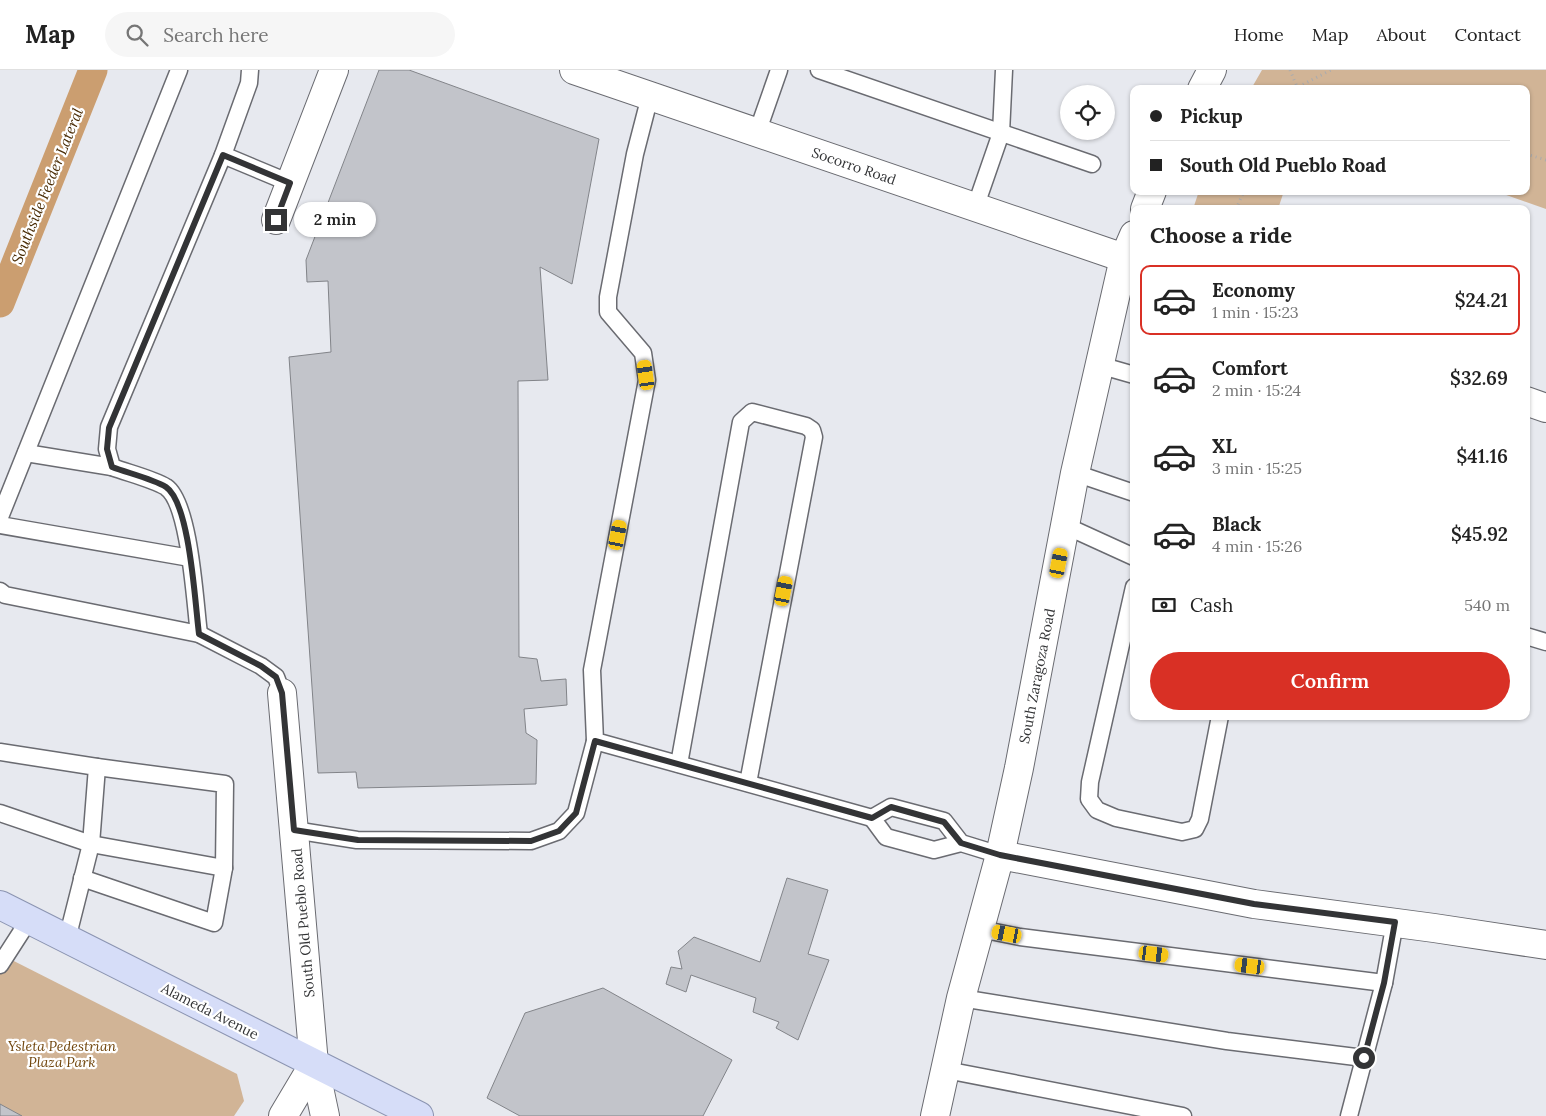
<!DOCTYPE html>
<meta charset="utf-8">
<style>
:root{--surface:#fff;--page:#f6f6f6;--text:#222;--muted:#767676;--line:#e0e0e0;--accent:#d93025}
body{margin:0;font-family:Lora,serif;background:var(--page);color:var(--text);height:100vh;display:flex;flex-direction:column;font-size:19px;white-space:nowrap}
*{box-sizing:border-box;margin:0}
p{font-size:16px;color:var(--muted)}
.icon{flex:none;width:28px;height:28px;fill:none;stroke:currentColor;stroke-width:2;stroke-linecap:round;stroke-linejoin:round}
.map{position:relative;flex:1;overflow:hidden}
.sheet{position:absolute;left:1130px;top:135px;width:400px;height:515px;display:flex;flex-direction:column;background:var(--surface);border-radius:10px;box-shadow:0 1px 4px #0004}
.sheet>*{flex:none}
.hud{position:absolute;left:1130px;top:15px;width:400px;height:110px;border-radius:10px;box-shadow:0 1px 4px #0004;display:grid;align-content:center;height:110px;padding:0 20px;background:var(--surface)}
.controls{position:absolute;left:1060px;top:15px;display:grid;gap:10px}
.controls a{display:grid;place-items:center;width:55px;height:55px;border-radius:50%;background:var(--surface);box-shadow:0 1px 4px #0004;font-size:25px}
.end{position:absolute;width:22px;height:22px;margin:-11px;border:6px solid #333436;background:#fff;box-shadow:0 0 0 2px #fff}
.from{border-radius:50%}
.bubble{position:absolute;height:35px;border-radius:18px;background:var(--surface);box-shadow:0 1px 4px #0004;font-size:16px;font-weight:600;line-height:35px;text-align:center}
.car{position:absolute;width:15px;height:30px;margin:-15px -8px;border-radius:6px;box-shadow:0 0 4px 1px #0007;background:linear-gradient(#f5c518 24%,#345 0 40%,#f5c518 0 76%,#345 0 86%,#f5c518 0)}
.hud b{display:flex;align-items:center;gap:18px;height:48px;font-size:19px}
.hud b+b{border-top:1px solid var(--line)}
.hud i{width:12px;height:12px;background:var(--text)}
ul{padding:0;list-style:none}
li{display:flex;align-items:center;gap:15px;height:70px;margin:0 10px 8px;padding:0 10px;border:2px solid transparent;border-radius:10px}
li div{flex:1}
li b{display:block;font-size:19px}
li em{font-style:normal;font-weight:600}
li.on{border-color:var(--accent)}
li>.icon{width:45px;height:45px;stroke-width:1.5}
h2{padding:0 20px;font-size:22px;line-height:60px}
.pay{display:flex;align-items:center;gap:12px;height:55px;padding:0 20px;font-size:19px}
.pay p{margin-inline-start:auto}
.primary-button{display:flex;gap:10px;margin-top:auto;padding:10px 20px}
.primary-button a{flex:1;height:58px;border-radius:30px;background:var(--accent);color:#fff;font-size:20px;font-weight:600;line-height:58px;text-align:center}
header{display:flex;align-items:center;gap:30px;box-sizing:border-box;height:70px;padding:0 25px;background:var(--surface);border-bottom:1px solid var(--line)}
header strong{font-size:24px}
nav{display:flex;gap:28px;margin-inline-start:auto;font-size:18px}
.search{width:350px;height:45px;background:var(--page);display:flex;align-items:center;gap:12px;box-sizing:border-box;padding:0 18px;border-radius:28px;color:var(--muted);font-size:19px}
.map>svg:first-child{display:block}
</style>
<header>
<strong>Map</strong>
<div class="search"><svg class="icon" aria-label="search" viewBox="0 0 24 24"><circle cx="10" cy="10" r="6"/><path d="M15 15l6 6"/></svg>Search here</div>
<nav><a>Home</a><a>Map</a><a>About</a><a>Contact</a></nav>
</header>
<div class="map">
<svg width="1546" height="1046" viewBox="0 0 1546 1046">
<rect width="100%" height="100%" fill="#e7e9ef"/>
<g fill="#d1b496">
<polygon points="1262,0 1546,0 1546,139 1495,121 1526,121 1526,19 1251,19"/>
<polygon points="1199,121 1284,121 1278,139 1193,139"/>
<polygon points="0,884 237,1004 244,1031 234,1046 0,1046"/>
</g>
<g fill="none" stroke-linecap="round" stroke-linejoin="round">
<polyline stroke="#cb9e70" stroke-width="29" points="0,233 93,0"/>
</g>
<g fill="#c2c4ca" stroke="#828489">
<polygon points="379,0 409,0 599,69 572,214 540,197 548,310 518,311 519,587 537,589 541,611 566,609 567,635 524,639 526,663 537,670 536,714 358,718 356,702 318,703 289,287 331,282 328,211 307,212 306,190"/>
<polygon points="787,808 828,820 808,884 829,890 798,970 776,958 779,952 753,942 756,928 691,905 686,922 666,914 671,897 682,899 678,881 694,867 760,892"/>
<polygon points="603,918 732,990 703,1046 520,1046 487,1028 525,943"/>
<polygon points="0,1034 22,1046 0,1046"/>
</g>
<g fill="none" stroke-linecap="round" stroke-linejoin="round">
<g stroke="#6a6b71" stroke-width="19">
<g id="service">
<polyline points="819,0 1092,94"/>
<polyline points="650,26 635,84 608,227 608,242 643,283 647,310 592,600 595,671 872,748"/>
<polyline points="757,63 779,0"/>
<polyline points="223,85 290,113"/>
<polyline points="975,138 1001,63 1004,0"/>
<polyline points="1099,295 1134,305"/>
<polyline points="26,383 112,397"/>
<polyline points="1075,403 1134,423"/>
<polyline points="0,447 179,0"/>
<polyline points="0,455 190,488"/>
<polyline points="1066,456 1134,487"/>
<polyline points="1134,517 1090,712 1089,729 1097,740 1116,748 1182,762 1195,759 1200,749 1220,646"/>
<polyline points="0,521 5,525 199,564 261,596 276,607 282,623"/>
<path d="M199,564C195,534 190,433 166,417C153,409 128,403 112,397L107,379L109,357L223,85L249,13L250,0"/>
<polyline points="1526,566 1546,572"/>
<polyline points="0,682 97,697 91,774 67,869"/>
<polyline points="679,694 741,352 752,342 806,356 812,360 814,367 748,713"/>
<polyline points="0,743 91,774 224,798"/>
<polyline points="294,760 357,770 531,771 559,761 576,743 595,671"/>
<polyline points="961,773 944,751 891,737 872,748 886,767 934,780 961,773 1000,785"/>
<polyline points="82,808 214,853 224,798 225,714 97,697"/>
<polyline points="980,859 1020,867 1384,913"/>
<polyline points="0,895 29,850"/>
<polyline points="961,928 1227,971 1364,988"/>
<polyline points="946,1000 1183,1046"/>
<polyline points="1349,1046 1384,913 1395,852"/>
</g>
</g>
<g stroke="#6a6b71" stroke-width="30">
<g id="minor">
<polyline points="1000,785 1254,834 1434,858 1546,875"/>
<polyline points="314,994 325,1046"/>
</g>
</g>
<g stroke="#6a6b71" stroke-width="30">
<g id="tertiary">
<polyline points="276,150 334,0"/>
<polyline points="1526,331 1546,338"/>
<polyline points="282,623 314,994 283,1046"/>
</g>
</g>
<g stroke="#6a6b71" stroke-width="30">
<g id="secondary">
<polyline points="574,0 1124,188"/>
<polyline points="1202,19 1212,0"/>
<polyline points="1145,139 1152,121"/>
<polyline points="935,1046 961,928 1000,785 1019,698 1075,403 1124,188 1134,165"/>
</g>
</g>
<g stroke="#8b94b1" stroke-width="30">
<polyline id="primary" points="0,835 419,1046"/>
</g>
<g stroke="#a9abaf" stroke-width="3" stroke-dasharray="1 4" stroke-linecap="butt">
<polyline points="1290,0 1298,19"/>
<polyline points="1294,19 1331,0"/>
<polyline points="1526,84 1546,90"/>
<polyline points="1236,139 1244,121"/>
</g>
<use href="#service" stroke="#fff" stroke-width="16"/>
<use href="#minor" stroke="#fff" stroke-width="28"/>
<use href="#tertiary" stroke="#fff" stroke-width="28"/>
<use href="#secondary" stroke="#fff" stroke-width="28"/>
<use href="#primary" stroke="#d6ddf8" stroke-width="28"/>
</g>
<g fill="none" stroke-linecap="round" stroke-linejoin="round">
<path stroke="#333436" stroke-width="6" d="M276,150L290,113L223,85L109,358L107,379L112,397C128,403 153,409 166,417C190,433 195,534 199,564L261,596L276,607L282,623L294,760L358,770L531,771L559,761L576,743L595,671L872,748L891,737L944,752L961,773L1000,785L1254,834L1395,852L1384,913L1364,988"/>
</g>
<g text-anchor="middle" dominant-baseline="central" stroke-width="4.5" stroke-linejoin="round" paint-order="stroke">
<g font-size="14" fill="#333436" stroke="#fff">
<text transform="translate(854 96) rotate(19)">Socorro Road</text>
<text transform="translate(1037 606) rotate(-79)">South Zaragoza Road</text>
<text transform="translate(303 853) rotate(-95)">South Old Pueblo Road</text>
<text transform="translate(210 941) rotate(27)">Alameda Avenue</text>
</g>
<g font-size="14" font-style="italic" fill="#71460d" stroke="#fff">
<text x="62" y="976">Ysleta Pedestrian<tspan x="62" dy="16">Plaza Park</tspan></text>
</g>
<g font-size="15" font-style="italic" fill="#482a03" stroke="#fff">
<text transform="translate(47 116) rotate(-68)">Southside Feeder Lateral</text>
</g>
</g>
</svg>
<div class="controls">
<a><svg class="icon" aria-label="locate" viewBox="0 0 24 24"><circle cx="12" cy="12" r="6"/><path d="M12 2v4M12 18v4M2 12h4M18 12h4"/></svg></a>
</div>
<i class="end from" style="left:1364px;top:988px"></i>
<i class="end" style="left:276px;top:150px"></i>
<div class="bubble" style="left:294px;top:132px;width:82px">2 min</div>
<i class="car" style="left:646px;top:305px;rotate:352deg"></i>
<i class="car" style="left:618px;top:465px;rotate:11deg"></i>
<i class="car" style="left:1059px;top:493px;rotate:11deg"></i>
<i class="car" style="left:784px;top:521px;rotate:11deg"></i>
<i class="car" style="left:1007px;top:864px;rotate:281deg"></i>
<i class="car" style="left:1154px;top:884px;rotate:97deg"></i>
<i class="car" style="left:1250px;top:896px;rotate:277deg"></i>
<div class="hud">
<b><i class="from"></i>Pickup</b>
<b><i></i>South Old Pueblo Road</b>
</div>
<section class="sheet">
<h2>Choose a ride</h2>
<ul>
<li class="on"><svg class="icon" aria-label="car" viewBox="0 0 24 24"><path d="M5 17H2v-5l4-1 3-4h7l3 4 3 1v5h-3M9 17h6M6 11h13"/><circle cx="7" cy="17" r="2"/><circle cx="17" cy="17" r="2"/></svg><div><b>Economy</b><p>1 min · 15:23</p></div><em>$24.21</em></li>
<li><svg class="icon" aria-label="car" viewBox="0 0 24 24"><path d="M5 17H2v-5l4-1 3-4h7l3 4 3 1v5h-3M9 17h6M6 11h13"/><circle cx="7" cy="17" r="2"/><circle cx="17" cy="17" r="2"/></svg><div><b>Comfort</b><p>2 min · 15:24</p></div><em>$32.69</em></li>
<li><svg class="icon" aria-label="car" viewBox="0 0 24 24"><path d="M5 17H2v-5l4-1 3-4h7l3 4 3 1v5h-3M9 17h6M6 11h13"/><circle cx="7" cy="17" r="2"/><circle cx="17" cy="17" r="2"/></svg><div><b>XL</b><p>3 min · 15:25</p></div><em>$41.16</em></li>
<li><svg class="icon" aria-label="car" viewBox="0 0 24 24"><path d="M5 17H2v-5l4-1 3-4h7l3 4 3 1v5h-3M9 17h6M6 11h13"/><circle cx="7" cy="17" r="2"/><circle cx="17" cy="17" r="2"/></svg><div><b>Black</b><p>4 min · 15:26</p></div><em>$45.92</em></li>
</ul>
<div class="pay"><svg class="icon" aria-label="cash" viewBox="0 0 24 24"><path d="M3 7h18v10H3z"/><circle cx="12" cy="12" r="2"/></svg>Cash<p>540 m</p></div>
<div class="primary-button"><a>Confirm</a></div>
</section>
</div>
